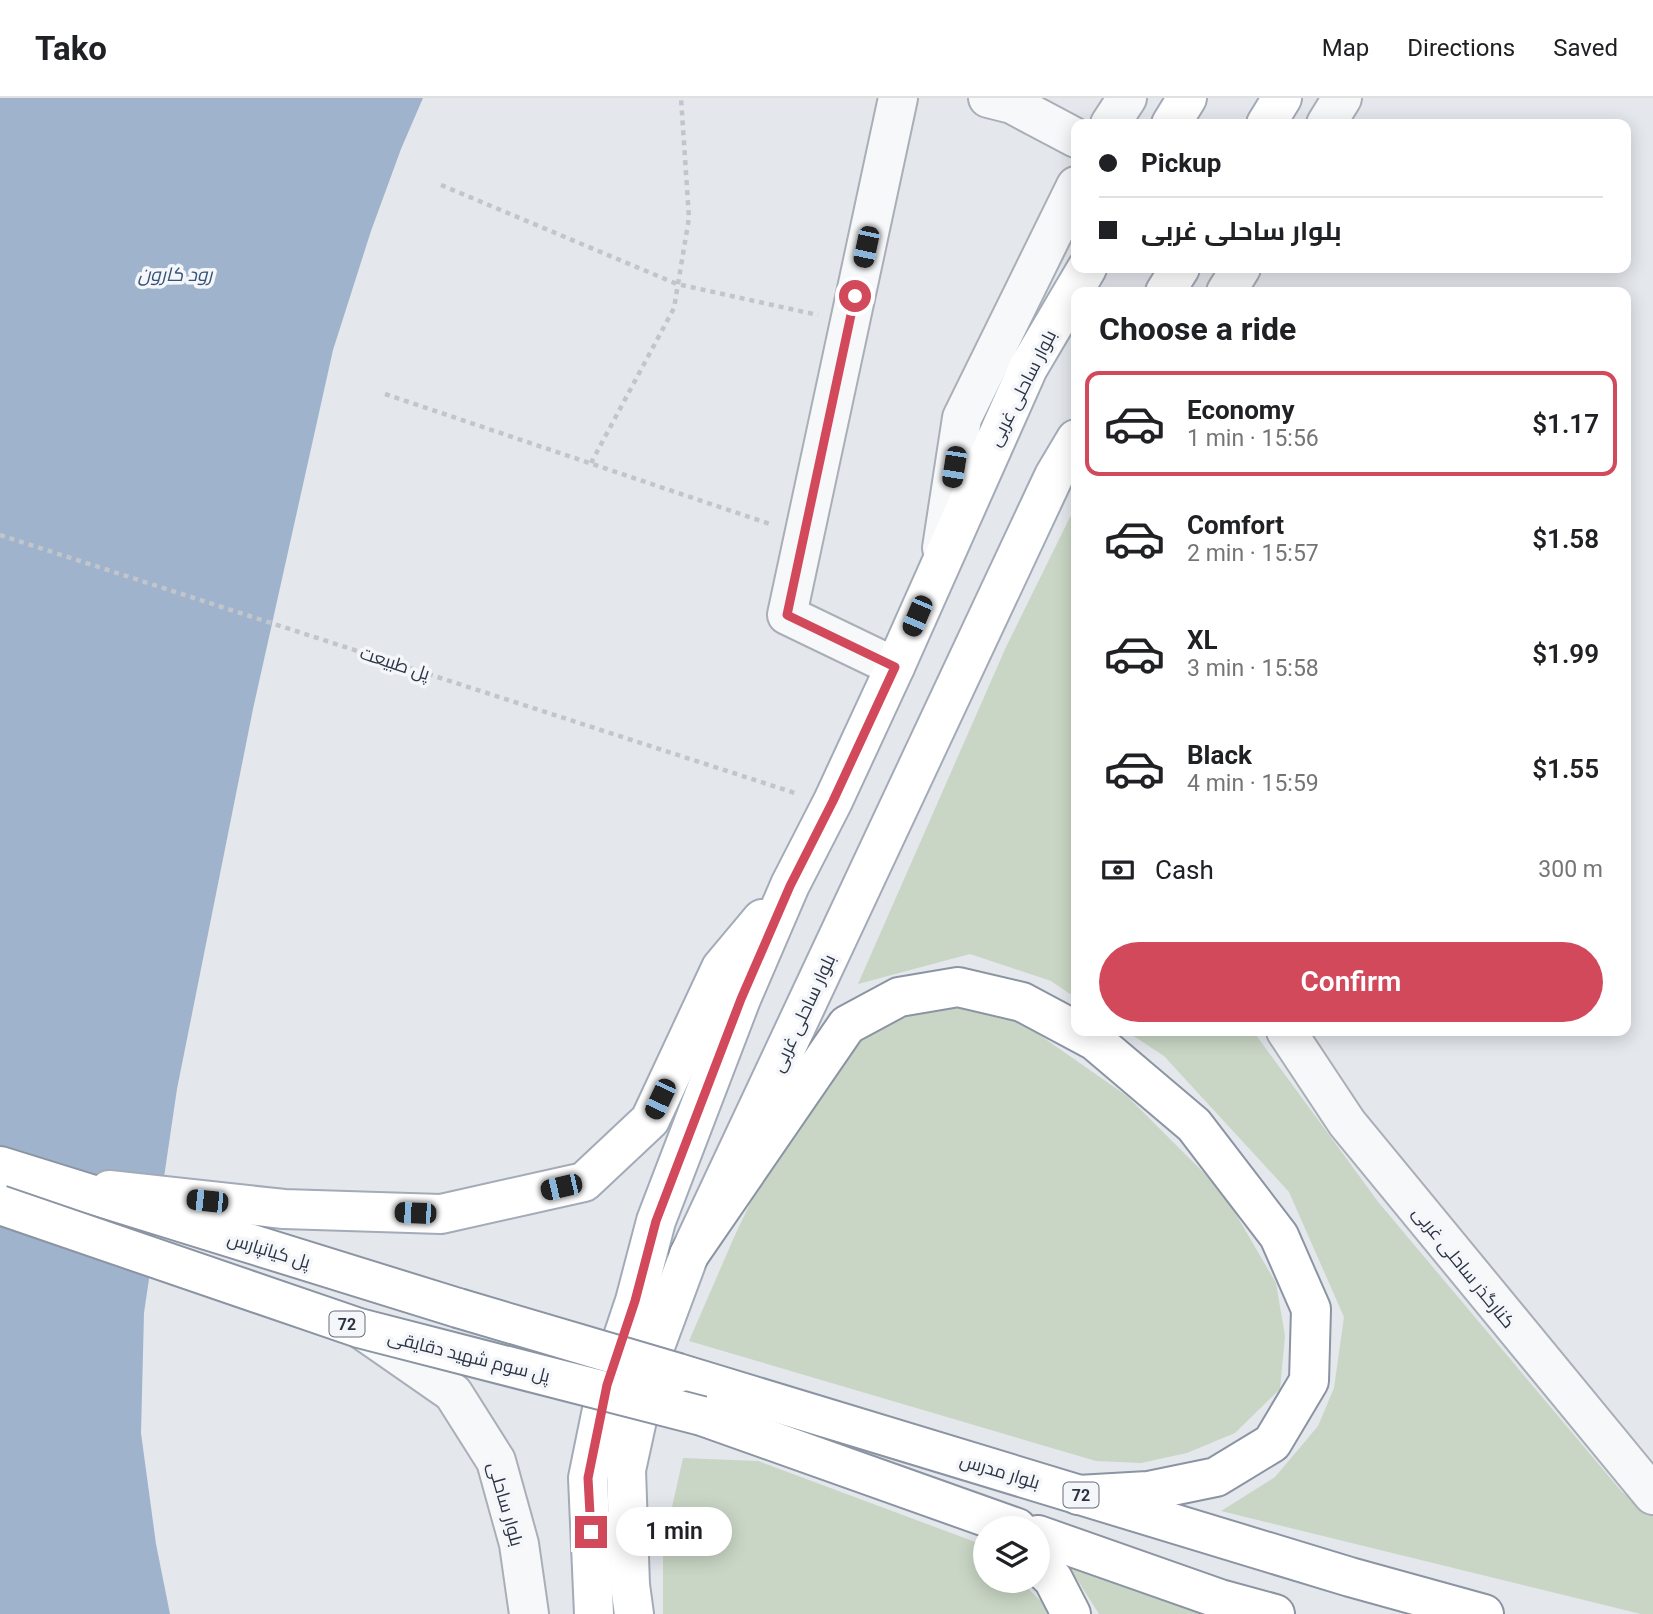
<!DOCTYPE html>
<meta charset="utf-8">
<style>
:root{--surface:#fff;--page:#f2f2f2;--text:#202124;--muted:#757577;--line:#e0e0e0;--accent:#d1495b}
body{margin:0;font-family:Roboto,Cairo,sans-serif;background:var(--page);color:var(--text);height:100vh;display:flex;flex-direction:column;font-size:26px;white-space:nowrap}
*{box-sizing:border-box;margin:0}
p{font-size:23px;color:var(--muted)}
.icon{flex:none;width:38px;height:38px;fill:none;stroke:currentColor;stroke-width:2;stroke-linecap:round;stroke-linejoin:round}
.map{position:relative;flex:1;overflow:hidden}
.sheet{position:absolute;left:1071px;top:189px;width:560px;height:749px;display:flex;flex-direction:column;background:var(--surface);border-radius:14px;box-shadow:0 4px 18px #0003}
.sheet>*{flex:none}
.top-card{position:absolute;left:1071px;top:21px;width:560px;height:154px;border-radius:14px;box-shadow:0 4px 18px #0003;display:grid;align-content:center;height:154px;padding:0 28px;background:var(--surface)}
.tools{position:absolute;left:973px;top:1418px;display:grid;gap:14px}
.tools a{display:grid;place-items:center;width:77px;height:77px;border-radius:50%;background:var(--surface);box-shadow:0 4px 18px #0003;font-size:35px}
.end{position:absolute;width:32px;height:32px;margin:-16px;border:9px solid #d1495b;background:#fff;box-shadow:0 0 0 4px #fff}
.from{border-radius:50%}
.bubble{position:absolute;height:49px;border-radius:24px;background:var(--surface);box-shadow:0 4px 18px #0003;font-size:23px;font-weight:600;line-height:49px;text-align:center}
.car{position:absolute;width:21px;height:42px;margin:-21px -10px;border-radius:9px;box-shadow:0 0 5px 2px #0007;background:linear-gradient(#222 24%,#8ab4d8 0 40%,#222 0 76%,#8ab4d8 0 86%,#222 0)}
.top-card b{display:flex;align-items:center;gap:24px;height:66px;font-size:26px}
.top-card b+b{border-top:2px solid var(--line)}
.top-card i{width:18px;height:18px;background:var(--text)}
ul{padding:0;list-style:none}
li{display:flex;align-items:center;gap:21px;height:105px;margin:0 14px 10px;padding:0 14px;border:4px solid transparent;border-radius:14px}
li div{flex:1}
li b{display:block;font-size:26px}
li em{font-style:normal;font-weight:600}
li.selected{border-color:var(--accent)}
li>.icon{width:63px;height:63px;stroke-width:1.5}
h2{padding:0 28px;font-size:32px;line-height:84px}
.pay{display:flex;align-items:center;gap:18px;height:77px;padding:0 28px;font-size:26px}
.pay p{margin-inline-start:auto}
.primary-button{display:flex;gap:14px;margin-top:auto;padding:14px 28px}
.primary-button a{flex:1;height:80px;border-radius:42px;background:var(--accent);color:#fff;font-size:28px;font-weight:600;line-height:80px;text-align:center}
header{display:flex;align-items:center;gap:42px;box-sizing:border-box;height:98px;padding:0 35px;background:var(--surface);border-bottom:2px solid var(--line)}
header strong{font-size:33px}
nav{display:flex;gap:38px;margin-inline-start:auto;font-size:24px}
.map>svg:first-child{display:block}
</style>
<header>
<strong>Tako</strong>
<nav><a>Map</a><a>Directions</a><a>Saved</a></nav>
</header>
<div class="map">
<svg width="1653" height="1516" viewBox="0 0 1653 1516">
<rect width="100%" height="100%" fill="#e4e7ec"/>
<g fill="#c9d6c5">
<polygon points="1076,407 1076,900 1051,883 970,856 858,886 1006,549"/>
<polygon points="950,908 1021,924 1127,998 1223,1094 1276,1185 1285,1238 1280,1291 1235,1335 1187,1355 1141,1365 1096,1363 689,1243 735,1137 767,1070 853,944 904,912"/>
<polygon points="1126,933 1253,933 1379,1105 1622,1394 1653,1417 1653,1516 1641,1516 1221,1413 1275,1379 1318,1328 1334,1290 1344,1219 1289,1094 1164,958"/>
<polygon points="683,1360 758,1363 978,1445 985,1451 985,1482 1019,1482 1042,1504 1047,1516 663,1516 663,1449"/>
<polygon points="1068,1467 1206,1516 1099,1516"/>
</g>
<polygon fill="#9fb4cc" points="0,0 423,0 401,51 371,133 333,252 253,611 177,991 144,1215 141,1335 156,1446 170,1516 0,1516"/>
<g fill="none" stroke-linecap="round" stroke-linejoin="round">
<g stroke="#a9aeb7" stroke-width="42">
<g id="minor">
<polyline points="988,0 1012,6 1076,40"/>
<polyline points="1110,26 1127,0"/>
<polyline points="1326,26 1342,0"/>
<polyline points="1226,194 1241,170"/>
<polyline points="942,450 962,320 1076,88"/>
<polyline points="895,569 787,517 898,0"/>
<polyline points="1286,933 1347,1025 1653,1397"/>
<polyline points="361,1231 453,1295 496,1363 519,1446 529,1516"/>
</g>
</g>
<g stroke="#a3abb8" stroke-width="42">
<g id="major">
<polyline points="1171,26 1187,0"/>
<polyline points="1266,26 1282,0"/>
<polyline points="1165,194 1180,170"/>
<polyline points="109,1092 284,1111 441,1116 584,1084 650,1022 721,870 762,821"/>
<polyline points="594,1516 588,1380 607,1287 635,1203 656,1123 741,901 790,787 833,703 895,569 1028,270 1087,170"/>
<polyline points="634,1516 630,1487 626,1372 650,1262 689,1157 1054,378 1076,341"/>
</g>
</g>
<g stroke="#8b94a3" stroke-width="42">
<g id="highway">
<polyline points="0,1068 458,1210"/>
<polyline points="689,1157 847,927 899,899 958,889 1022,904 1095,943 1194,1027 1279,1138 1311,1211 1309,1283 1272,1345 1216,1379 1148,1393 1078,1397"/>
<polyline points="678,1275 1350,1479 1484,1516"/>
<polyline points="702,1318 1017,1430"/>
<polyline points="1038,1437 1220,1501 1275,1516"/>
<polyline points="1038,1467 1053,1481 1071,1516"/>
</g>
</g>
<g stroke="#c2c5cb" stroke-width="4.5" stroke-dasharray="5 5" stroke-linecap="butt">
<polyline points="441,87 677,186 818,217"/>
<polyline points="385,296 773,427"/>
<polyline points="591,365 674,210 689,120 681,0"/>
<polyline points="0,437 798,696"/>
</g>
<use href="#minor" stroke="#f7f8fa" stroke-width="38"/>
<use href="#major" stroke="#fff" stroke-width="38"/>
<use href="#highway" stroke="#fff" stroke-width="38"/>
<g stroke="#8b94a3" stroke-width="42" stroke-linecap="butt">
<g id="highway-bridge">
<polyline points="0,1107 359,1230 702,1318"/>
<polyline points="458,1210 678,1275"/>
</g>
</g>
<use href="#highway-bridge" stroke="#fff" stroke-width="38"/>
</g>
<g fill="none" stroke-linecap="round" stroke-linejoin="round">
<polyline stroke="#d1495b" stroke-width="9" points="591,1434 588,1380 607,1287 635,1203 656,1123 741,901 790,788 833,703 895,569 787,517 855,198"/>
</g>
<g text-anchor="middle" dominant-baseline="central" stroke-width="7" stroke-linejoin="round" paint-order="stroke">
<g fill="#f4f6f9" stroke="#676e7b" stroke-width="2">
<rect x="329.5" y="1213.5" width="35" height="25" rx="5"/>
<rect x="1063.5" y="1384.5" width="35" height="25" rx="5"/>
</g>
<g font-size="16" font-weight="bold" fill="#2b3445">
<text x="347" y="1226">72</text>
<text x="1081" y="1397">72</text>
</g>
<g font-size="18" fill="#2b3445" stroke="#f4f6f9">
<text transform="translate(1022 290) rotate(-63)">بلوار ساحلی غربی</text>
<text transform="translate(395 565) rotate(18)">پل طبیعت</text>
<text transform="translate(803 915) rotate(-65)">بلوار ساحلی غربی</text>
<text transform="translate(269 1152) rotate(17)">پل کیانپارس</text>
<text transform="translate(1464 1169) rotate(51)">کنارگذر ساحلی غربی</text>
<text transform="translate(469 1258) rotate(14)">پل سوم شهید دقایقی</text>
<text transform="translate(1000 1373) rotate(17)">بلوار مدرس</text>
<text transform="translate(506 1406) rotate(74)">بلوار ساحلی</text>
</g>
<g font-size="19" font-style="italic" fill="#34527a" stroke="#f4f6f9">
<text x="175" y="176">رود کارون</text>
</g>
</g>
</svg>
<div class="tools">
<a><svg class="icon" aria-label="layers" viewBox="0 0 24 24"><path d="M12 4l9 5-9 5-9-5zM3 14l9 5 9-5"/></svg></a>
</div>
<i class="end from" style="left:855px;top:198px"></i>
<i class="end" style="left:591px;top:1434px"></i>
<div class="bubble" style="left:616px;top:1409px;width:116px">1 min</div>
<i class="car" style="left:866px;top:149px;rotate:192deg"></i>
<i class="car" style="left:954px;top:369px;rotate:189deg"></i>
<i class="car" style="left:917px;top:518px;rotate:203deg"></i>
<i class="car" style="left:660px;top:1001px;rotate:205deg"></i>
<i class="car" style="left:561px;top:1089px;rotate:257deg"></i>
<i class="car" style="left:207px;top:1103px;rotate:276deg"></i>
<i class="car" style="left:415px;top:1115px;rotate:272deg"></i>
<div class="top-card">
<b><i class="from"></i>Pickup</b>
<b><i></i>بلوار ساحلی غربی</b>
</div>
<section class="sheet">
<h2>Choose a ride</h2>
<ul>
<li class="selected"><svg class="icon" aria-label="car" viewBox="0 0 24 24"><path d="M5 17H2v-5l4-1 3-4h7l3 4 3 1v5h-3M9 17h6M6 11h13"/><circle cx="7" cy="17" r="2"/><circle cx="17" cy="17" r="2"/></svg><div><b>Economy</b><p>1 min · 15:56</p></div><em>$1.17</em></li>
<li><svg class="icon" aria-label="car" viewBox="0 0 24 24"><path d="M5 17H2v-5l4-1 3-4h7l3 4 3 1v5h-3M9 17h6M6 11h13"/><circle cx="7" cy="17" r="2"/><circle cx="17" cy="17" r="2"/></svg><div><b>Comfort</b><p>2 min · 15:57</p></div><em>$1.58</em></li>
<li><svg class="icon" aria-label="car" viewBox="0 0 24 24"><path d="M5 17H2v-5l4-1 3-4h7l3 4 3 1v5h-3M9 17h6M6 11h13"/><circle cx="7" cy="17" r="2"/><circle cx="17" cy="17" r="2"/></svg><div><b>XL</b><p>3 min · 15:58</p></div><em>$1.99</em></li>
<li><svg class="icon" aria-label="car" viewBox="0 0 24 24"><path d="M5 17H2v-5l4-1 3-4h7l3 4 3 1v5h-3M9 17h6M6 11h13"/><circle cx="7" cy="17" r="2"/><circle cx="17" cy="17" r="2"/></svg><div><b>Black</b><p>4 min · 15:59</p></div><em>$1.55</em></li>
</ul>
<div class="pay"><svg class="icon" aria-label="cash" viewBox="0 0 24 24"><path d="M3 7h18v10H3z"/><circle cx="12" cy="12" r="2"/></svg>Cash<p>300 m</p></div>
<div class="primary-button"><a>Confirm</a></div>
</section>
</div>
